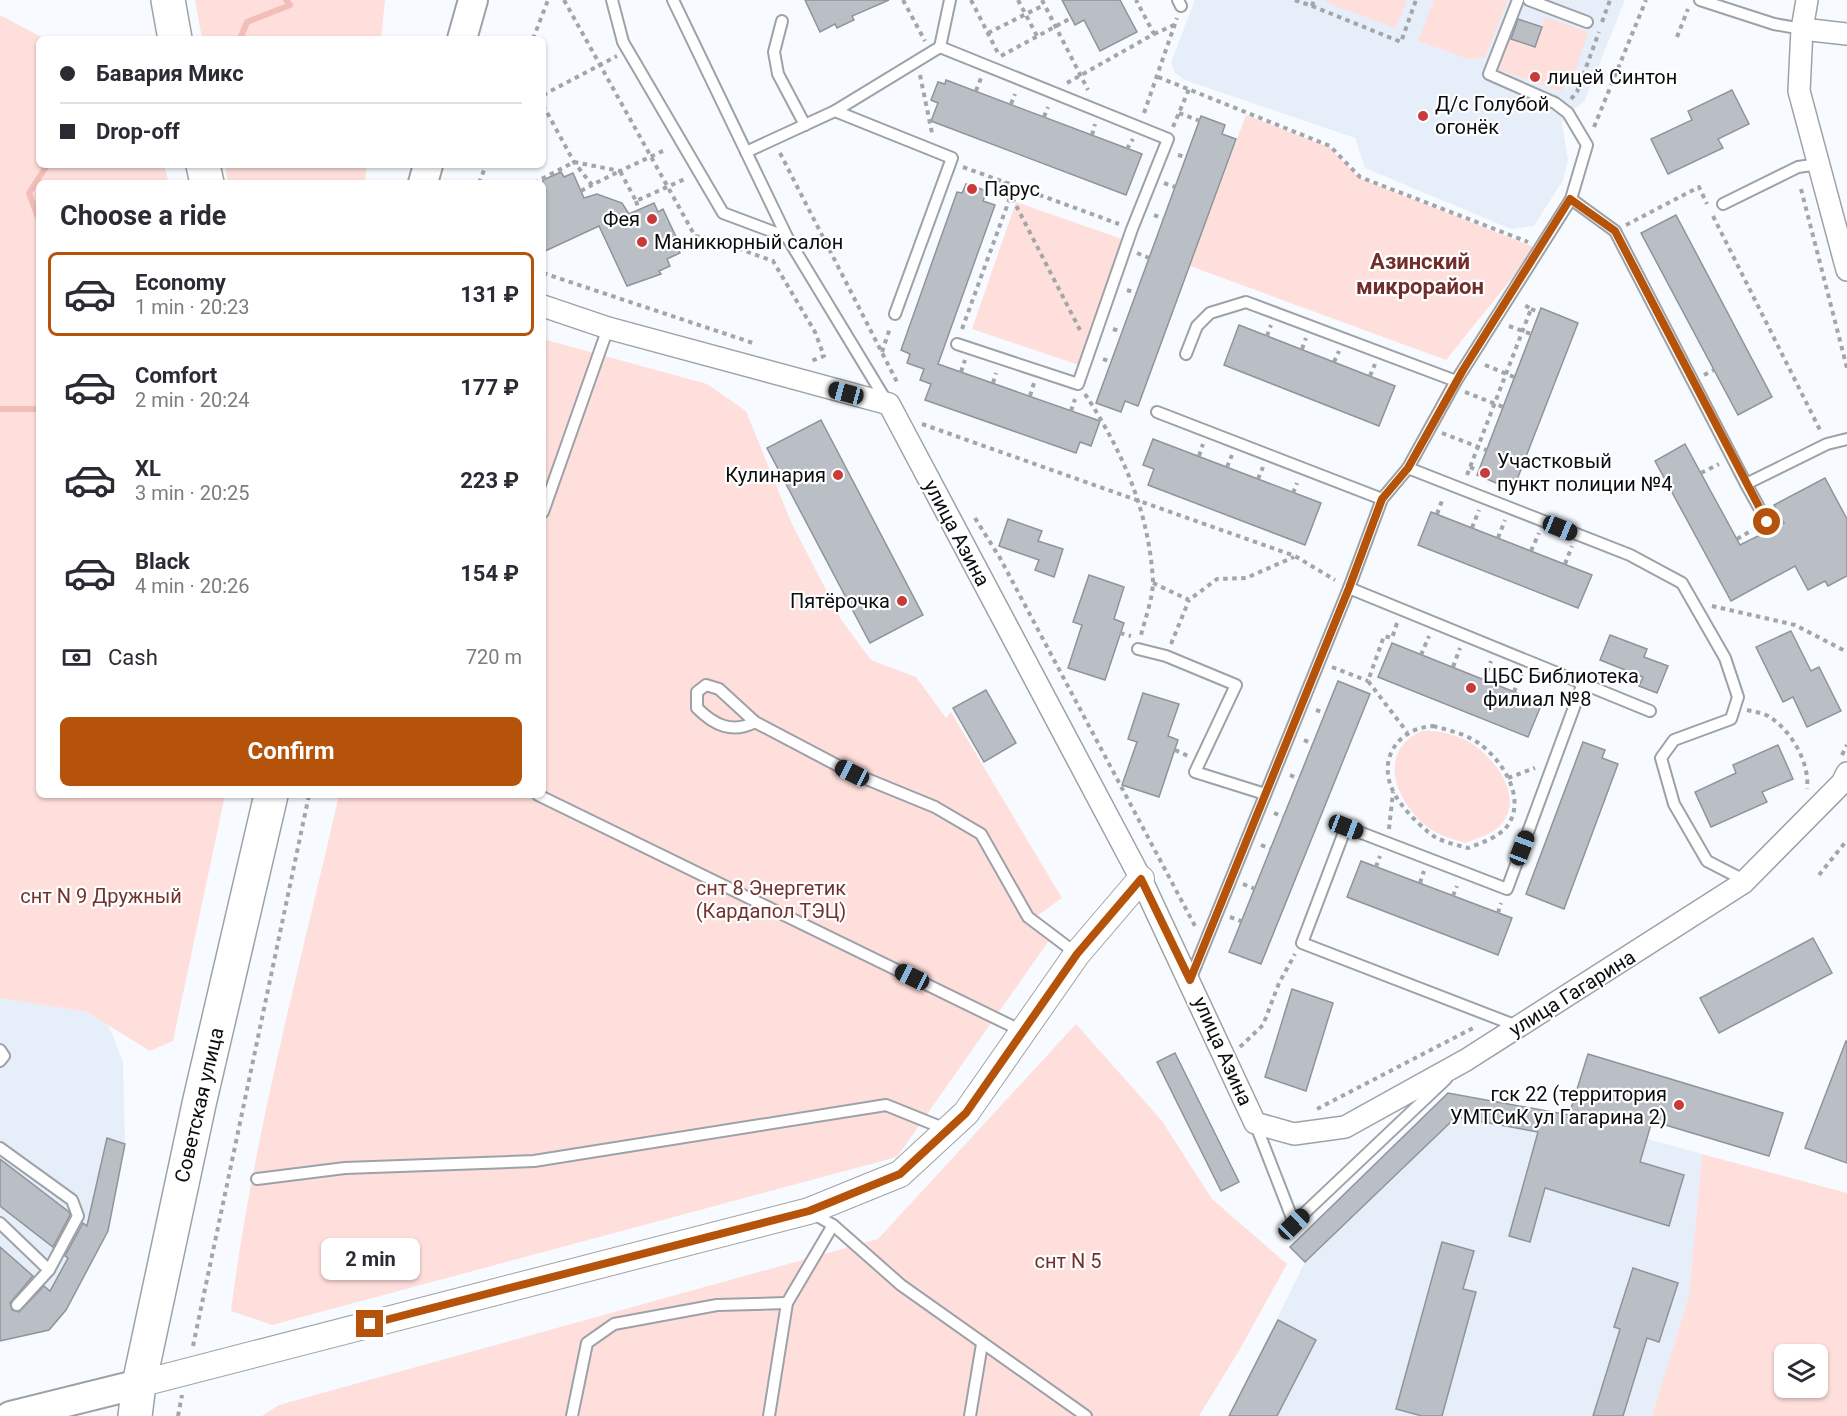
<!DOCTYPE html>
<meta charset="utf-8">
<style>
:root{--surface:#fff;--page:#f7f7f7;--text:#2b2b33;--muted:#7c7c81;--line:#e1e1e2;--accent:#b45309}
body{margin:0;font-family:Roboto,sans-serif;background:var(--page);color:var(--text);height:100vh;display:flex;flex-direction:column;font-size:22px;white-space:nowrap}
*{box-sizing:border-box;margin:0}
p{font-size:20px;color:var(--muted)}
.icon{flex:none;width:33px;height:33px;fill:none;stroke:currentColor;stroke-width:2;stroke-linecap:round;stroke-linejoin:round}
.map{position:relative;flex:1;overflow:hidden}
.details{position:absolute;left:36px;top:180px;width:510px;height:618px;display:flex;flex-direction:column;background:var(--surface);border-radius:9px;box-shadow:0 2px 4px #0004}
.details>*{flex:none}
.guide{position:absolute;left:36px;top:36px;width:510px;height:132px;border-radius:9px;box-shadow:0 2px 4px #0004;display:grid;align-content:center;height:132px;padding:0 24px;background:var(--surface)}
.tools{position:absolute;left:1774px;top:1344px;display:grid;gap:12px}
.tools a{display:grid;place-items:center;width:54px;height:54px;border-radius:9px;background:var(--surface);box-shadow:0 2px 4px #0004;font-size:30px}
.end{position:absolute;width:27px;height:27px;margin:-14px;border:8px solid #b45309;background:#fff;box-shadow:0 0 0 3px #fff}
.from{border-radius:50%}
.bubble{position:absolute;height:42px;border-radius:9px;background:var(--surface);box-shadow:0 2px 4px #0004;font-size:20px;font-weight:700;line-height:42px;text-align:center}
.car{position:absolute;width:18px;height:36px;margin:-18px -9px;border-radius:8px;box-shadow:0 0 4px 2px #0007;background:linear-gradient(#222 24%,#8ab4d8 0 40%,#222 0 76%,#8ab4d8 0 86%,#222 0)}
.guide b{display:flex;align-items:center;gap:21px;height:57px;font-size:22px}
.guide b+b{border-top:2px solid var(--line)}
.guide i{width:15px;height:15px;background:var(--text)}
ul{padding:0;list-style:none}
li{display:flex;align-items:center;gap:18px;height:84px;margin:0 12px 9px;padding:0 12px;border:3px solid transparent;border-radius:9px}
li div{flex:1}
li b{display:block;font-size:22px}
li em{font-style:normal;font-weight:700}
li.on{border-color:var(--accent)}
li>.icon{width:54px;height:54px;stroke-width:1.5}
h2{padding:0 24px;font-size:27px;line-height:72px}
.pay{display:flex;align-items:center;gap:15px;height:66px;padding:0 24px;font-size:22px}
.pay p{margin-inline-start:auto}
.primary-button{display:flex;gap:12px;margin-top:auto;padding:12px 24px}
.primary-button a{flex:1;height:69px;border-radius:9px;background:var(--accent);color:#fff;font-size:24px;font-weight:700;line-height:69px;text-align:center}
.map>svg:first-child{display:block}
</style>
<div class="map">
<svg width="1847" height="1416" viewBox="0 0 1847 1416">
<rect width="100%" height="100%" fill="#f7fbff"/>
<g fill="#e6eef9">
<polygon points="1195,0 1625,0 1584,102 1568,113 1562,123 1568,160 1563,180 1534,226 1511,229 1365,168 1355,138 1185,80 1175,73 1171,62"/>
<polygon points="0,998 87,1012 109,1026 123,1062 125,1144 108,1231 66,1309 0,1341"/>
<polygon points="1448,1093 1546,1111 1702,1154 1689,1295 1652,1416 1229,1416 1305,1262 1290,1247"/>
</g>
<g fill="#ffdfdc" fill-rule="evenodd">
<polygon points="195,0 385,0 381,39 202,39"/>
<polygon points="1326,0 1407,0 1396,28 1327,3"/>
<polygon points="1434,0 1508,0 1485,57 1469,59 1418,41"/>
<polygon points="0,15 45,39 39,39 39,165 164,165 169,183 39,183 39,795 225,795 173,1041 150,1051 87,1012 0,998"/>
<polygon points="1545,17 1588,32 1572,81 1560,91 1497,69 1509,38 1535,47"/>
<polygon points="1246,115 1329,147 1359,178 1536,248 1446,360 1190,266"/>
<polygon points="225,165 367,165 365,183 228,183"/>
<polygon points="1016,202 1122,239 1079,365 972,329"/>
<path d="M543,339L707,384L746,411L791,522L842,621L871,660L916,677L946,718L951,712L1062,898L1037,916L1055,932L897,1157L272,1325L231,1311C253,1137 300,966 339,795H543Z"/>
<path d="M1422,731C1436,730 1450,733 1463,739C1489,750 1525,793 1503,822C1496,833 1478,838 1466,843C1456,840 1444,837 1435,832C1399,810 1372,753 1422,731Z"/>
<polygon points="1076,1024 1162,1121 1212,1199 1287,1264 1240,1349 1199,1416 262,1416 279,1405 878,1239"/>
<path d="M1702,1154L1847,1193V1416H1652L1689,1295ZM1785,1354H1818V1388H1785Z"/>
</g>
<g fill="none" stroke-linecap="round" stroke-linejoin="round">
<g stroke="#f2beb8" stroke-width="6">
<polyline points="240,39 247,22 290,5 286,0"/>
<polyline points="39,220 29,193 47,165"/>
<polyline points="0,409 39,409"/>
</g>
</g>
<g fill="#babfc6" stroke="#8f949b" stroke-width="1.5">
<polygon points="805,0 889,0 852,16 854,20 837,28 835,24 820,32"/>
<polygon points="1062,0 1120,0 1137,32 1100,51 1084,20 1075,25"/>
<polygon points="1518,19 1542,27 1535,47 1511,39"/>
<polygon points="946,80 1142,154 1126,195 931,121 938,103 931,100 938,82 945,84"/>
<polygon points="1732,90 1749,124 1718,139 1723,148 1668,174 1651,139 1692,120 1688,111"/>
<polygon points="1201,116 1225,125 1222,134 1236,139 1138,406 1125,401 1121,412 1096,403"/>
<polygon points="561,172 564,177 573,173 584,198 597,194 622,203 629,214 654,203 658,212 663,209 678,241 675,242 680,253 667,259 670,266 659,271 661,274 627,286 599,226 543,252 543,180"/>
<polygon points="966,184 987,191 983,201 995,205 938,364 1100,421 1091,446 1080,442 1076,453 925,400 931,384 920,380 924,369 907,363 910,354 901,350 957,192 962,193"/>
<polygon points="1676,215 1772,397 1738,415 1641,233"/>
<polygon points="1541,308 1578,323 1513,490 1477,475"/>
<polygon points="1239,325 1395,386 1379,426 1224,365"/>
<polygon points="821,420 923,615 870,643 767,448"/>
<polygon points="1153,439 1321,503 1305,545 1148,485 1154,469 1143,465"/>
<polygon points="1685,444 1740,545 1784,523 1774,505 1825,478 1847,519 1847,576 1828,586 1825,581 1808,590 1795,566 1731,601 1655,461"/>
<polygon points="1431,512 1592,575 1578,608 1418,545"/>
<polygon points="1008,519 1042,531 1038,541 1063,549 1054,577 1035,570 1039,560 999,546"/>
<polygon points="1089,575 1124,587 1114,619 1124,623 1105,680 1068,668 1082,625 1073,622"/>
<polygon points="1791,631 1811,671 1819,667 1841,711 1807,727 1793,697 1783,702 1756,647"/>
<polygon points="1610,635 1647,649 1644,657 1668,666 1657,693 1639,686 1643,677 1600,660"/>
<polygon points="1392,643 1542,703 1528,737 1378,677"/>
<polygon points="1338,681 1370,694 1261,964 1229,952"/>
<polygon points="986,690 1016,743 984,762 953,708"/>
<polygon points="1143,693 1179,704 1168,736 1178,740 1159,797 1122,785 1137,742 1128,739"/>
<polygon points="1583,742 1605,750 1602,758 1618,764 1564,909 1526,894"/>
<polygon points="1778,745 1793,779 1762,792 1767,802 1711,827 1695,792 1736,773 1733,765"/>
<polygon points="1361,861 1512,918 1498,955 1347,897"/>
<polygon points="1813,938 1832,973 1719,1033 1700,998"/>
<polygon points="1292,989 1333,1003 1306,1091 1265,1077"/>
<polygon points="1846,1041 1847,1041 1847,1163 1805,1148"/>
<polygon points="1175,1053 1239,1182 1221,1191 1157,1062"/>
<polygon points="1588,1054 1783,1113 1769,1156 1652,1121 1640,1162 1684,1175 1669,1226 1545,1188 1530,1242 1509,1236 1538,1132 1456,1117 1305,1262 1290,1247 1448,1093 1569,1115"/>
<polygon points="107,1138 125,1144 108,1231 66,1310 49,1330 0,1341 0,1247 33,1276 10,1303 12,1310 19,1312 44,1286 50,1291 68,1258 65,1256 83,1223 87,1226"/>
<polygon points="0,1159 69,1212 70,1215 53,1247 0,1206"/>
<polygon points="1442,1242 1474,1251 1463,1289 1476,1292 1442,1416 1422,1416 1396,1409"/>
<polygon points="1633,1268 1678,1283 1659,1342 1647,1338 1623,1416 1593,1416 1620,1329 1614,1327"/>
<polygon points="1278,1320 1316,1340 1277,1416 1229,1416"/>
</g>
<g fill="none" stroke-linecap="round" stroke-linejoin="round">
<g stroke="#9da2a8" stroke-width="14">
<g id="service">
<polyline points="612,0 623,42 723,213 787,237"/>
<polyline points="673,0 787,237 887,402"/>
<polyline points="1178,0 1181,6"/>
<polyline points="1518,0 1489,74 1555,103 1568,113 1587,145 1571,199 1456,381 1408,468 1630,555 1682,583 1725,658 1738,697 1731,719 1674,740 1661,758 1674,804 1707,861 1738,877 1743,883"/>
<polyline points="1529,0 1587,22"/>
<polyline points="1700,0 1774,24 1802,29"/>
<polyline points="782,21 774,52 778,74 805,125"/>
<polyline points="940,47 950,0"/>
<polyline points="835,111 952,158 895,314"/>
<polyline points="746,152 835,111 940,47 1168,139 1132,229 1078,384 957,344"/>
<polyline points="1571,199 1615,231 1746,484 1827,444 1847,439"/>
<polyline points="1723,204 1798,167 1819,164"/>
<polyline points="1186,354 1197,326 1210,313 1246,302 1456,381"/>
<polyline points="1157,412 1382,499"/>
<polyline points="1408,468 1382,499 1349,588 1650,711"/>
<polyline points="1746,484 1767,522"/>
<polyline points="543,512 608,328"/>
<polyline points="1138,649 1166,656 1236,685 1195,772 1265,794"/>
<path d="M755,722C732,734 714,725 697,708V692L706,685L719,689L755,722L852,773L935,807L981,834L1028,917L1077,954"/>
<polyline points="538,795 1022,1031"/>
<polyline points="1190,980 1349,588"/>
<polyline points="1517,1026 1302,943 1346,827 1507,889 1583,683"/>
<polyline points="0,1050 4,1056 0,1061"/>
<polyline points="1255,1123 1294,1223 1446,1079"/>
<polyline points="0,1148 72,1200 78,1216 49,1270 17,1305"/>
<polyline points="257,1179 345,1168 534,1161 886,1105 948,1130"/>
<polyline points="812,1213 833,1225 901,1285 1086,1416"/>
<polyline points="0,1223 49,1270"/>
<polyline points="572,1416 587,1343 614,1324 717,1305 787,1303"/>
<polyline points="769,1416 787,1303 833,1225"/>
<polyline points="970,1416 982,1344"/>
</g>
</g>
<g stroke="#9da2a8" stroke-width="24">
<g id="minor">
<polyline points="1807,0 1802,29 1799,91 1847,270"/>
<polyline points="1802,29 1847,34"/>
<polyline points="543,306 608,328 889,404 1141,879 1255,1123 1294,1134 1345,1127 1466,1060 1743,883 1842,783 1847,773"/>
</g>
</g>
<g stroke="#9da2a8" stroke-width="28">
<polyline id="tertiary" points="139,1384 809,1211 900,1174 966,1113 1077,954 1141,879"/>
</g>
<g stroke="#9da2a8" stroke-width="32">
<g id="secondary">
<polyline points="462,39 473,0"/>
<polyline points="423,183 428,165"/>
<polyline points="10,1416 139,1384"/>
</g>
</g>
<g stroke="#9da2a8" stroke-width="36">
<g id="primary">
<polyline points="168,0 175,39"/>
<polyline points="203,165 207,183"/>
<polyline points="135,1416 139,1384 199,1104 271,795"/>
</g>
</g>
<g stroke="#a2a6a9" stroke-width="4" stroke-dasharray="4.5 4.5" stroke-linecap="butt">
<polyline points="564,0 695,236 712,239 773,261 815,332 824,356 811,361"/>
<polyline points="903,0 925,41"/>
<polyline points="971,0 999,55"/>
<polyline points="1018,0 1037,36"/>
<polyline points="1042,0 1088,90"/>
<polyline points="1295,0 1312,6 1314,0"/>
<polyline points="1312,6 1401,42 1416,0"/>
<polyline points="1602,22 1610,0"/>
<polyline points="988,33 1044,5"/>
<polyline points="1154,34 1174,25"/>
<polyline points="1677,37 1688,9"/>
<polyline points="533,39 548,0"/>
<polyline points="1001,56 1071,18"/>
<polyline points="920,75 932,133"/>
<polyline points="1158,77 1330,146 1360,177 1528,242"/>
<polyline points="1067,83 1154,34 1136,0"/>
<polyline points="976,91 981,78"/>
<polyline points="543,95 617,56"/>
<polyline points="1571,99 1577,92 1599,32"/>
<polyline points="1011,104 1015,94"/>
<polyline points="543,105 574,162 592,185 620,171 636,201 687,178"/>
<polyline points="1144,113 1177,18"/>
<polyline points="1179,113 1200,121"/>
<polyline points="1044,117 1048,107"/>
<polyline points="1173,127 1189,89"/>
<polyline points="1594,127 1646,0"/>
<polyline points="1092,135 1095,124"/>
<polyline points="1127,149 1133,139"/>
<polyline points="780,153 898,384"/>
<polyline points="1178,155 1186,157"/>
<polyline points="963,167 1119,224"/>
<polyline points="1004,182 1080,330"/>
<polyline points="479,183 486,165"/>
<polyline points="534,183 574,162 620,171 667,149"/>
<polyline points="1164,183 1175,187"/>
<polyline points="1801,189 1847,368"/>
<polyline points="581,191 592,185"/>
<polyline points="636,201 639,210"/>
<polyline points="1154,215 1164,219"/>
<polyline points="1713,216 1821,432"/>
<polyline points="1626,225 1699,187 1707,204"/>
<polyline points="1137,253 1149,258"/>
<polyline points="543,273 753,343"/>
<polyline points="1127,290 1136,293"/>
<polyline points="1531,309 1539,312"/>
<polyline points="1509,326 1531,334"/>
<polyline points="962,329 1011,195"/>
<polyline points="1113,329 1122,332"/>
<polyline points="1267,336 1271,325"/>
<polyline points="1302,349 1306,338"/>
<polyline points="882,352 890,328"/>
<polyline points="1103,359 1111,362"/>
<polyline points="1334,362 1339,351"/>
<polyline points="1485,365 1514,377"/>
<polyline points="961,372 965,360"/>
<polyline points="1704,375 1714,370"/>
<polyline points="1370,376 1375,364"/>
<polyline points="993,383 996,373"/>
<polyline points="1465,392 1503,407"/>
<path d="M1085,394C1123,452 1149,512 1153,581C1153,598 1145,619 1141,635"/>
<polyline points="1030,396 1034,383"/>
<polyline points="1071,411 1075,399"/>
<polyline points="922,424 1295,556 1335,580"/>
<polyline points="1442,433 1486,450"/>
<polyline points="1199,456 1203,444"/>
<polyline points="1227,467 1232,455"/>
<polyline points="1470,467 1478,471"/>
<polyline points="1701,473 1719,464"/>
<polyline points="1467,475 1531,309 1523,304"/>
<polyline points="1258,479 1263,467"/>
<polyline points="1293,493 1297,483"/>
<polyline points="1437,514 1443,498"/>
<polyline points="975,518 1000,558 1195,926"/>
<polyline points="1472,528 1479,510"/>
<polyline points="1498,538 1505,520"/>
<polyline points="1737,539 1754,529"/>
<polyline points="1531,551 1539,533"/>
<polyline points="1565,564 1572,546"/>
<polyline points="1153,583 1189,600 1217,579 1246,578 1294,557"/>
<polyline points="1712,606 1795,625 1847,652"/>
<polyline points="1397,623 1392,638 1384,636 1368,681 1407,732"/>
<polyline points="1120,633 1131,636"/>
<polyline points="1171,644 1189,600"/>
<polyline points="1421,655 1429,636"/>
<polyline points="1332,667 1368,681"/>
<polyline points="1453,667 1460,648"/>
<polyline points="1484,680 1491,661"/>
<polyline points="1514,692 1522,673"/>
<polyline points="1316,710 1325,713"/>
<path d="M1747,710C1755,712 1764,713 1770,717C1792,732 1810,763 1807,789"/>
<path d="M1433,726C1448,730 1463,733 1477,742C1501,758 1527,797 1508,825C1500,837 1481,843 1468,848C1453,844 1437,841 1426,830C1415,821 1399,804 1393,791C1377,758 1399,728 1433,726Z"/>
<polyline points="1304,740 1313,744"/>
<polyline points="1175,750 1188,756"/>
<polyline points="1842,755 1847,745"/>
<polyline points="1290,775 1299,779"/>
<polyline points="1508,778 1535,768"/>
<polyline points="1274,813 1284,817"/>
<polyline points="1389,829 1393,792"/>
<polyline points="1261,845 1271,849"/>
<polyline points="1376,867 1380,856"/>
<polyline points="1819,875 1847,840"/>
<polyline points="1420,883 1424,871"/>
<polyline points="1243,884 1255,889"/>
<polyline points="1453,896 1457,886"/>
<polyline points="1498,913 1501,903"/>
<polyline points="1230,917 1241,921"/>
<polyline points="1240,1047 1263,1025 1279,983 1295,954"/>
<polyline points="1317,1109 1475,1027"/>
<polyline points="193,1346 309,795"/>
<polyline points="178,1416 182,1395"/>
</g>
<use href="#service" stroke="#fff" stroke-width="10"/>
<use href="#minor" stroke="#fff" stroke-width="21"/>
<use href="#tertiary" stroke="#fff" stroke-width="26"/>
<use href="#secondary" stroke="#fff" stroke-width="28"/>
<use href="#primary" stroke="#fff" stroke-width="33"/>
</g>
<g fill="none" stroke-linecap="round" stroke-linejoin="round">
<polyline stroke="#b45309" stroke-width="8" points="370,1324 809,1211 900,1174 966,1113 1077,954 1141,879 1190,980 1349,588 1382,499 1408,468 1463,370 1570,199 1615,231 1767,522"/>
</g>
<g fill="#c93a3b" stroke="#fff" stroke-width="2">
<circle cx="1535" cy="77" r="6"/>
<circle cx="1423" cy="116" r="6"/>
<circle cx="972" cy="189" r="6"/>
<circle cx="652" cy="219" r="6"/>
<circle cx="642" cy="242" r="6"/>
<circle cx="1485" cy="473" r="6"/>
<circle cx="838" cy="475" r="6"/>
<circle cx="902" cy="601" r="6"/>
<circle cx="1471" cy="688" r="6"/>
<circle cx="1679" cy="1105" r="6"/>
</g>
<g text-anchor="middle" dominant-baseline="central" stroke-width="4.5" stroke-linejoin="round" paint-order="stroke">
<g font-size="20" fill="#0b0d0f" stroke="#fff" text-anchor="start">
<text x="1547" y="77">лицей Синтон</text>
<text x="1435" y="104">Д/с Голубой<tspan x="1435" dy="23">огонёк</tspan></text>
<text x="984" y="189">Парус</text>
<text x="640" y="219" text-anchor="end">Фея</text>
<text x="654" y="242">Маникюрный салон</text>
<text x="1497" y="461">Участковый<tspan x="1497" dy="23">пункт полиции №4</tspan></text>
<text x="826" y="475" text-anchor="end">Кулинария</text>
<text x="890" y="601" text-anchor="end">Пятёрочка</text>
<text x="1483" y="676">ЦБС Библиотека<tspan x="1483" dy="23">филиал №8</tspan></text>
<text x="1667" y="1094" text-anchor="end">гск 22 (территория<tspan x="1667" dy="23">УМТСиК ул Гагарина 2)</tspan></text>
</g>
<g font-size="20" fill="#0b0d0f" stroke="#fff">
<text transform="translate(957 533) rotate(62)">улица Азина</text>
<text transform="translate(1572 993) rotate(-32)">улица Гагарина</text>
<text transform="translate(1223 1051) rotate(66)">улица Азина</text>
<text transform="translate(199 1105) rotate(-77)">Советская улица</text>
</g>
<g font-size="20" fill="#71322e" stroke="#fff">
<text x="771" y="888">снт 8 Энергетик<tspan x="771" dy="23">(Кардапол ТЭЦ)</tspan></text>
<text x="101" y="896">снт N 9 Дружный</text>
<text x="1068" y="1261">снт N 5</text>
</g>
<g font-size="22" font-weight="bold" fill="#722c29" stroke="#fff">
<text x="1420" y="261">Азинский<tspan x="1420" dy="25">микрорайон</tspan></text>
</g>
</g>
</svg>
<div class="tools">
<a><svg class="icon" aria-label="layers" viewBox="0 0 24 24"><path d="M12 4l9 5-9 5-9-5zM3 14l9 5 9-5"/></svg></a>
</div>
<i class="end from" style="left:1767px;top:522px"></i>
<i class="end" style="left:370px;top:1324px"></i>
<div class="bubble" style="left:321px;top:1238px;width:99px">2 min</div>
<i class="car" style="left:846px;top:393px;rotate:285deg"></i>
<i class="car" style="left:1560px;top:528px;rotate:112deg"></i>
<i class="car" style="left:852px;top:773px;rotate:297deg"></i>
<i class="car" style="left:1346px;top:827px;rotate:111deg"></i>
<i class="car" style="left:1522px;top:848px;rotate:21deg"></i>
<i class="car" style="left:912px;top:977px;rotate:296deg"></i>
<i class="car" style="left:1294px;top:1224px;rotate:46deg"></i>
<div class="guide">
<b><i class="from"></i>Бавария Микс</b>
<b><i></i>Drop-off</b>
</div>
<section class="details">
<h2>Choose a ride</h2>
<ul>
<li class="on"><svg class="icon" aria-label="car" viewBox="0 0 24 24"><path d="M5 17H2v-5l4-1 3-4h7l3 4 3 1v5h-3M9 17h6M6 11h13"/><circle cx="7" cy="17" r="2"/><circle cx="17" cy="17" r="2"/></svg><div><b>Economy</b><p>1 min · 20:23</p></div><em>131 ₽</em></li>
<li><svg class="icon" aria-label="car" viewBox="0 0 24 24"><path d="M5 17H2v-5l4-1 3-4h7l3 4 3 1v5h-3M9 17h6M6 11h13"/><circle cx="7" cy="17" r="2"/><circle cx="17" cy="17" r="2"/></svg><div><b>Comfort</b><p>2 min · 20:24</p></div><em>177 ₽</em></li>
<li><svg class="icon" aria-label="car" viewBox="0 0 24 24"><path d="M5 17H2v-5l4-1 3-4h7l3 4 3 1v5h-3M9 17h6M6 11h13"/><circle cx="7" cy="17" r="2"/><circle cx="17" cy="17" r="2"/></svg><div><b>XL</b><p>3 min · 20:25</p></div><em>223 ₽</em></li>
<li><svg class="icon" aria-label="car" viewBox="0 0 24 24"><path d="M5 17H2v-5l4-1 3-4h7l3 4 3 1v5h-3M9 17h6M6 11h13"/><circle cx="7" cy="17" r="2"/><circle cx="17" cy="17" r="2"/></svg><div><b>Black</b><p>4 min · 20:26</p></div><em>154 ₽</em></li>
</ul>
<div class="pay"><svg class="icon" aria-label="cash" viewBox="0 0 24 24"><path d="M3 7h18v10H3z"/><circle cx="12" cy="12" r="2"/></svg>Cash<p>720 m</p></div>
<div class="primary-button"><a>Confirm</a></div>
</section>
</div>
